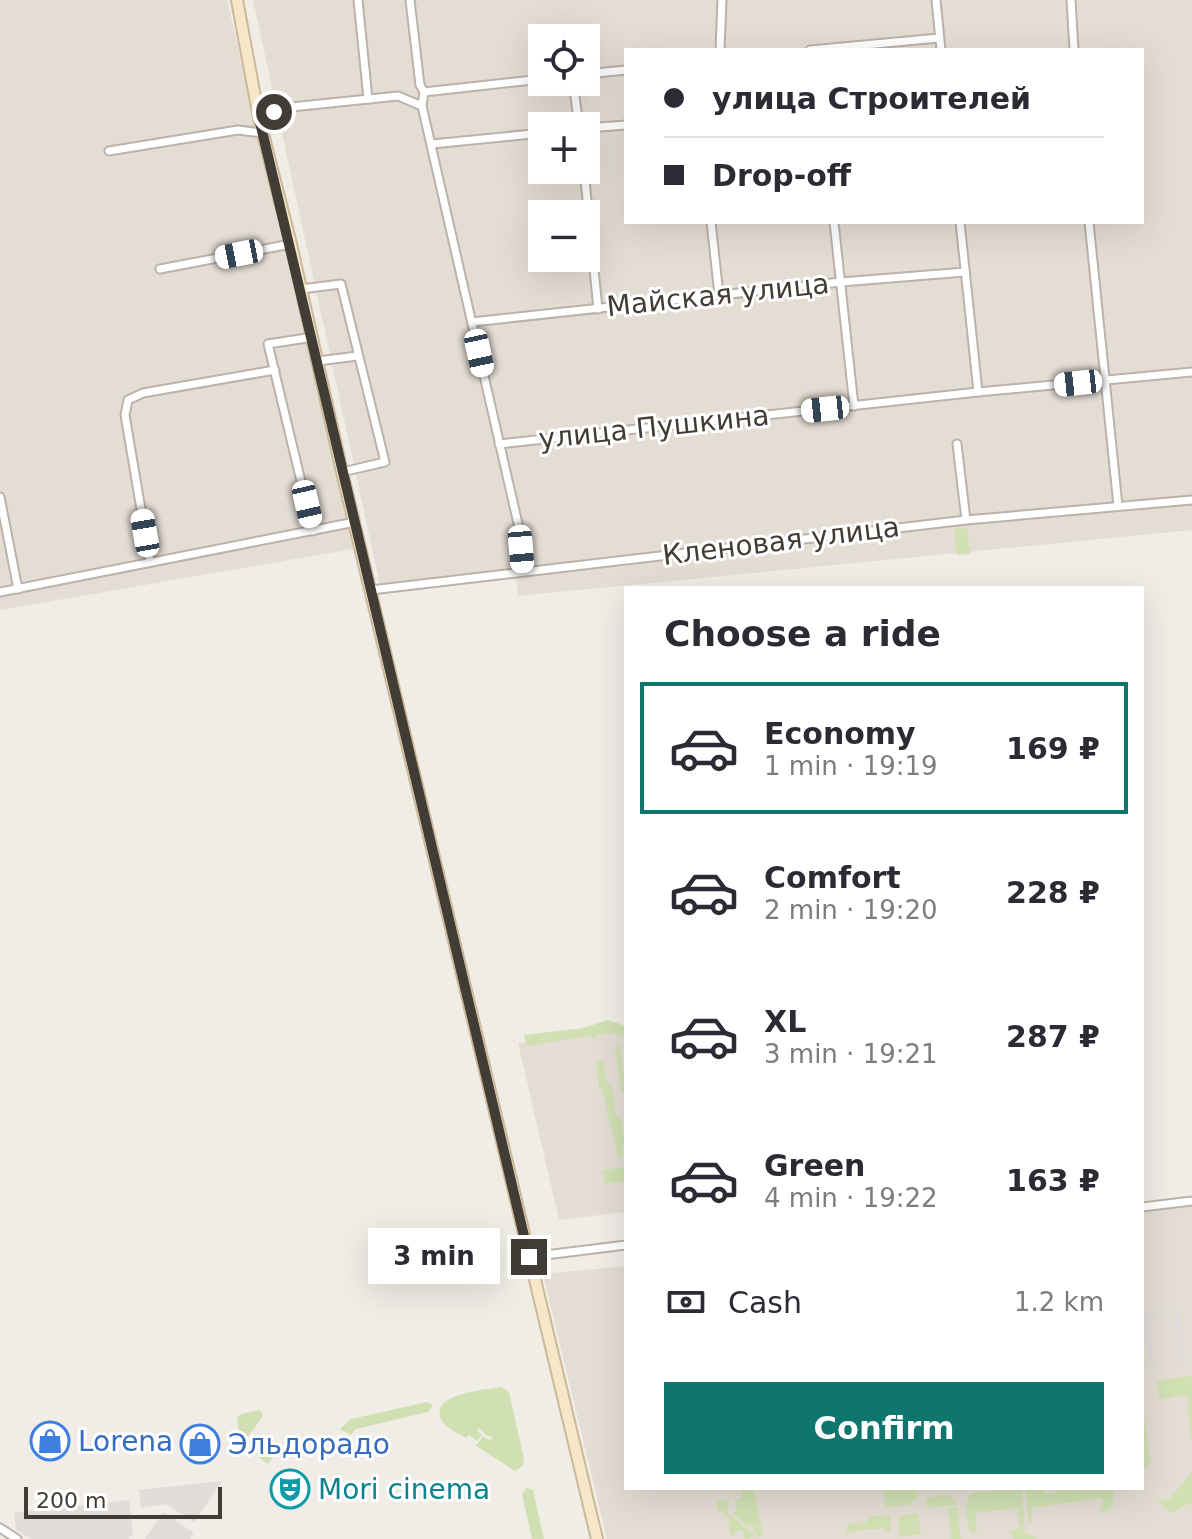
<!DOCTYPE html>
<meta charset="utf-8">
<style>
:root{--surface:#fff;--page:#f7f7f7;--text:#2b2b33;--muted:#7c7c81;--line:#e1e1e2;--accent:#0f766e}
body{margin:0;font-family:"DejaVu Sans",sans-serif;background:var(--page);color:var(--text);height:100vh;display:flex;flex-direction:column;font-size:30px;white-space:nowrap}
*{box-sizing:border-box;margin:0}
p{font-size:26px;color:var(--muted)}
.icon{flex:none;width:44px;height:44px;fill:none;stroke:currentColor;stroke-width:2;stroke-linecap:round;stroke-linejoin:round}
.map{position:relative;flex:1;overflow:hidden}
.sheet{position:absolute;left:624px;top:586px;width:520px;height:904px;display:flex;flex-direction:column;background:var(--surface);border-radius:0px;box-shadow:0 8px 32px #0002}
.sheet>*{flex:none}
.banner{position:absolute;left:624px;top:48px;width:520px;height:176px;border-radius:0px;box-shadow:0 8px 32px #0002;display:grid;align-content:center;height:176px;padding:0 40px;background:var(--surface)}
.fabs{position:absolute;left:528px;top:24px;display:grid;gap:16px}
.fabs a{display:grid;place-items:center;width:72px;height:72px;border-radius:0px;background:var(--surface);box-shadow:0 8px 32px #0002;font-size:40px}
.scale{position:absolute;left:24px;bottom:20px;width:198px;box-sizing:border-box;padding-left:8px;border:4px solid #423c36;border-top:0;font-size:22px;line-height:28px;white-space:nowrap;color:#423c36;-webkit-text-stroke:6px #fff;paint-order:stroke}
.end{position:absolute;width:36px;height:36px;margin:-18px;border:10px solid #423c36;background:#fff;box-shadow:0 0 0 4px #fff}
.from{border-radius:50%}
.bubble{position:absolute;height:56px;border-radius:0px;background:var(--surface);box-shadow:0 8px 32px #0002;font-size:26px;font-weight:800;line-height:56px;text-align:center}
.car{position:absolute;width:24px;height:48px;margin:-24px -12px;border-radius:10px;box-shadow:0 0 6px 2px #0007;background:linear-gradient(#fff 24%,#345 0 40%,#fff 0 76%,#345 0 86%,#fff 0)}
.banner b{display:flex;align-items:center;gap:28px;height:76px;font-size:30px}
.banner b+b{border-top:2px solid var(--line)}
.banner i{width:20px;height:20px;background:var(--text)}
ul{padding:0;list-style:none}
li{display:flex;align-items:center;gap:24px;height:132px;margin:0 16px 12px;padding:0 24px;border:4px solid transparent;border-radius:0px}
li div{flex:1}
li b{display:block;font-size:30px}
li em{font-style:normal;font-weight:800}
li.active{border-color:var(--accent)}
li>.icon{width:72px;height:72px;stroke-width:1.5}
h2{padding:0 40px;font-size:36px;line-height:96px}
.pay{display:flex;align-items:center;gap:20px;height:88px;padding:0 40px;font-size:30px}
.pay p{margin-inline-start:auto}
.action{display:flex;gap:16px;margin-top:auto;padding:16px 40px}
.action a{flex:1;height:92px;border-radius:0px;background:var(--accent);color:#fff;font-size:32px;font-weight:800;line-height:92px;text-align:center}
.map>svg:first-child{display:block}
</style>
<div class="map">
<svg width="1192" height="1539" viewBox="0 0 1192 1539">
<rect width="100%" height="100%" fill="#f0ece6"/>
<g fill="#e4ddd4" fill-rule="evenodd">
<polygon points="0,0 227,0 358,548 0,610"/>
<path d="M253,0H1192V530L518,596L516,577L382,594ZM542,38H586V82H542ZM626,50H1142V222H626ZM542,126H586V170H542ZM542,214H586V258H542Z"/>
<polygon points="626,1031 626,1212 559,1220 518,1043"/>
<polygon points="1192,1206 1192,1539 607,1539 543,1274 626,1266 626,1488 1142,1488 1142,1212"/>
</g>
<g fill="#d1e0b3">
<polygon points="967,528 970,554 957,555 954,529"/>
<polygon points="608,1020 626,1026 625,1035 621,1037 617,1033 597,1035 593,1040 589,1036 581,1037 527,1046 524,1035 583,1028"/>
<polygon points="620,1046 626,1095 622,1092 615,1047"/>
<path d="M603,1060L607,1081L612,1086L616,1115L621,1119L625,1144L622,1149L623,1156L617,1157C617,1139 609,1125 606,1108C605,1102 604,1095 602,1089H599L596,1061Z"/>
<polygon points="626,1167 626,1181 605,1184 603,1170"/>
<polygon points="1192,1376 1192,1439 1191,1439 1187,1395 1159,1399 1156,1381"/>
<path d="M501,1387L509,1392L524,1459L523,1466L515,1471L476,1446L483,1436L490,1441L493,1437L487,1436L479,1428L477,1431L482,1435L477,1441L469,1435L466,1438C459,1434 444,1427 441,1419C430,1393 486,1390 501,1387Z"/>
<polygon points="1142,1399 1150,1462 1142,1474"/>
<polygon points="427,1402 433,1405 428,1412 356,1429 351,1435 340,1429 351,1419"/>
<polygon points="259,1410 263,1414 262,1417 241,1447 237,1418 241,1414"/>
<polygon points="267,1438 280,1447 268,1464 256,1455"/>
<polygon points="1192,1472 1192,1502 1172,1513 1157,1501 1169,1500"/>
<polygon points="526,1488 533,1490 544,1539 532,1539 522,1494"/>
<polygon points="740,1488 754,1488 763,1536 759,1537 753,1531 755,1528 750,1525 748,1527 732,1513 737,1512 736,1502 733,1500 742,1498"/>
<polygon points="883,1488 916,1488 917,1499 909,1505 885,1507"/>
<path d="M1022,1488L1025,1532L1037,1539H1013L1010,1531L1020,1529L1017,1508L975,1513L977,1533L970,1532C967,1521 962,1502 972,1493Z"/>
<path d="M1025,1488H1048L1045,1489L1046,1494L1055,1493L1058,1488H1113C1115,1501 1115,1510 1100,1513L1099,1508L1103,1507L1102,1498L1031,1508L1032,1520L1029,1524Z"/>
<polygon points="948,1495 956,1501 957,1505 927,1508 926,1501 928,1498"/>
<polygon points="730,1500 728,1503 729,1514 756,1537 745,1539 742,1530 734,1531 735,1536 730,1535 728,1515 718,1510 715,1502"/>
<polygon points="957,1507 961,1539 951,1539 948,1508"/>
<polygon points="918,1513 921,1534 899,1537 898,1517"/>
<polygon points="887,1515 890,1517 890,1532 886,1531 885,1528 846,1532 848,1525 867,1522 869,1517"/>
</g>
<g fill="#dfdcda">
<polygon points="1178,1308 1187,1367 1181,1368 1173,1313 1148,1316 1155,1370 1151,1371 1143,1313"/>
<polygon points="222,1481 194,1522 166,1504 141,1508 139,1490"/>
<polygon points="129,1500 133,1533 128,1539 32,1539 16,1530 14,1513"/>
<polygon points="163,1512 194,1533 190,1539 145,1539"/>
</g>
<g fill="none" stroke-linecap="round" stroke-linejoin="round">
<g stroke="#bbb2a9" stroke-width="11">
<g id="minor">
<polyline points="358,0 368,99"/>
<polyline points="410,0 420,85 424,92"/>
<polyline points="936,0 941,50"/>
<polyline points="1071,0 1074,50"/>
<polyline points="720,50 722,0"/>
<polyline points="810,50 939,38"/>
<polyline points="586,74 626,70"/>
<polyline points="573,82 579,126"/>
<polyline points="422,106 519,528 523,571"/>
<polyline points="259,118 291,107 398,96 422,106 424,92 542,79"/>
<polyline points="586,128 626,125"/>
<polyline points="432,144 542,133"/>
<polyline points="109,151 238,130 263,133"/>
<polyline points="584,170 598,309"/>
<polyline points="711,222 719,295"/>
<polyline points="834,222 854,406"/>
<polyline points="960,222 978,392"/>
<polyline points="1089,222 1118,506"/>
<polyline points="160,269 291,244"/>
<polyline points="301,289 341,284 385,462 342,472"/>
<polyline points="472,322 841,282 965,272"/>
<polyline points="313,337 268,344 313,531"/>
<polyline points="318,361 357,356"/>
<polyline points="499,444 978,392 1192,372"/>
<polyline points="957,444 966,520"/>
<polyline points="0,497 18,589"/>
<polyline points="150,562 125,415 128,400 143,393 275,370"/>
<polyline points="371,590 966,520 1192,500"/>
<polyline points="0,592 355,522"/>
<polyline points="1142,1207 1192,1201"/>
<polyline points="529,1257 626,1245"/>
<polyline points="0,1528 17,1539"/>
</g>
</g>
<g stroke="#cbb99a" stroke-width="14">
<polyline id="secondary" points="237,0 259,118 291,244 342,472 597,1539"/>
</g>
<use href="#minor" stroke="#fff" stroke-width="7"/>
<use href="#secondary" stroke="#f7e7c9" stroke-width="10"/>
</g>
<g fill="none" stroke-linecap="round" stroke-linejoin="round">
<polyline stroke="#423c36" stroke-width="10" points="274,112 259,118 529,1257"/>
</g>
<defs>
<g id="shop-ring" transform="scale(2)"><circle r="9.5" fill="#fff" stroke="#3f7fe0" stroke-width="1.5"/><path d="M-5-2.5h2.3a2.7 3.5 0 0 1 5.4 0H5L5.5 6h-11ZM-1.5-2.5h3a1.5 2.3 0 0 0-3 0Z" fill="#3f7fe0"/></g>
<g id="theatre-ring" transform="scale(2)"><circle r="9.5" fill="#fff" stroke="#0f9aa8" stroke-width="1.5"/><path d="M-5-5.5Q0-4 5-5.5V0Q5 5 0 6Q-5 5-5 0ZM-3.3-2.5H-1v1.5H-3.3ZM1-2.5H3.3v1.5H1ZM-2.8 1Q0 5.5 2.8 1Z" fill="#0f9aa8"/></g>
</defs>
<g fill-rule="evenodd">
<use href="#shop-ring" x="50" y="1441"/>
<use href="#shop-ring" x="200" y="1444"/>
<use href="#theatre-ring" x="290" y="1489"/>
</g>
<g text-anchor="middle" dominant-baseline="central" stroke-width="6" stroke-linejoin="round" paint-order="stroke">
<g font-size="28" fill="#423c36" stroke="#fff">
<text transform="translate(718 295) rotate(-6)">Майская улица</text>
<text transform="translate(654 427) rotate(-6)">улица Пушкина</text>
<text transform="translate(781 541) rotate(-7)">Кленовая улица</text>
</g>
<g font-size="28" fill="#366cbe" stroke="#fff" text-anchor="start">
<text x="78" y="1441">Lorena</text>
<text x="228" y="1444">Эльдорадо</text>
</g>
<g font-size="28" fill="#0d838f" stroke="#fff" text-anchor="start">
<text x="318" y="1489">Mori cinema</text>
</g>
</g>
</svg>
<div class="fabs">
<a><svg class="icon" aria-label="locate" viewBox="0 0 24 24"><circle cx="12" cy="12" r="6"/><path d="M12 2v4M12 18v4M2 12h4M18 12h4"/></svg></a>
<a>+</a>
<a>−</a>
</div>
<div class="scale">200 m</div>
<i class="end from" style="left:274px;top:112px"></i>
<i class="end" style="left:529px;top:1257px"></i>
<div class="bubble" style="left:368px;top:1228px;width:132px">3 min</div>
<i class="car" style="left:239px;top:254px;rotate:259deg"></i>
<i class="car" style="left:479px;top:353px;rotate:168deg"></i>
<i class="car" style="left:1078px;top:383px;rotate:264deg"></i>
<i class="car" style="left:825px;top:409px;rotate:264deg"></i>
<i class="car" style="left:307px;top:504px;rotate:167deg"></i>
<i class="car" style="left:145px;top:533px;rotate:350deg"></i>
<i class="car" style="left:521px;top:549px;rotate:175deg"></i>
<div class="banner">
<b><i class="from"></i>улица Строителей</b>
<b><i></i>Drop-off</b>
</div>
<section class="sheet">
<h2>Choose a ride</h2>
<ul>
<li class="active"><svg class="icon" aria-label="car" viewBox="0 0 24 24"><path d="M5 17H2v-5l4-1 3-4h7l3 4 3 1v5h-3M9 17h6M6 11h13"/><circle cx="7" cy="17" r="2"/><circle cx="17" cy="17" r="2"/></svg><div><b>Economy</b><p>1 min · 19:19</p></div><em>169 ₽</em></li>
<li><svg class="icon" aria-label="car" viewBox="0 0 24 24"><path d="M5 17H2v-5l4-1 3-4h7l3 4 3 1v5h-3M9 17h6M6 11h13"/><circle cx="7" cy="17" r="2"/><circle cx="17" cy="17" r="2"/></svg><div><b>Comfort</b><p>2 min · 19:20</p></div><em>228 ₽</em></li>
<li><svg class="icon" aria-label="car" viewBox="0 0 24 24"><path d="M5 17H2v-5l4-1 3-4h7l3 4 3 1v5h-3M9 17h6M6 11h13"/><circle cx="7" cy="17" r="2"/><circle cx="17" cy="17" r="2"/></svg><div><b>XL</b><p>3 min · 19:21</p></div><em>287 ₽</em></li>
<li><svg class="icon" aria-label="car" viewBox="0 0 24 24"><path d="M5 17H2v-5l4-1 3-4h7l3 4 3 1v5h-3M9 17h6M6 11h13"/><circle cx="7" cy="17" r="2"/><circle cx="17" cy="17" r="2"/></svg><div><b>Green</b><p>4 min · 19:22</p></div><em>163 ₽</em></li>
</ul>
<div class="pay"><svg class="icon" aria-label="cash" viewBox="0 0 24 24"><path d="M3 7h18v10H3z"/><circle cx="12" cy="12" r="2"/></svg>Cash<p>1.2 km</p></div>
<div class="action"><a>Confirm</a></div>
</section>
</div>
